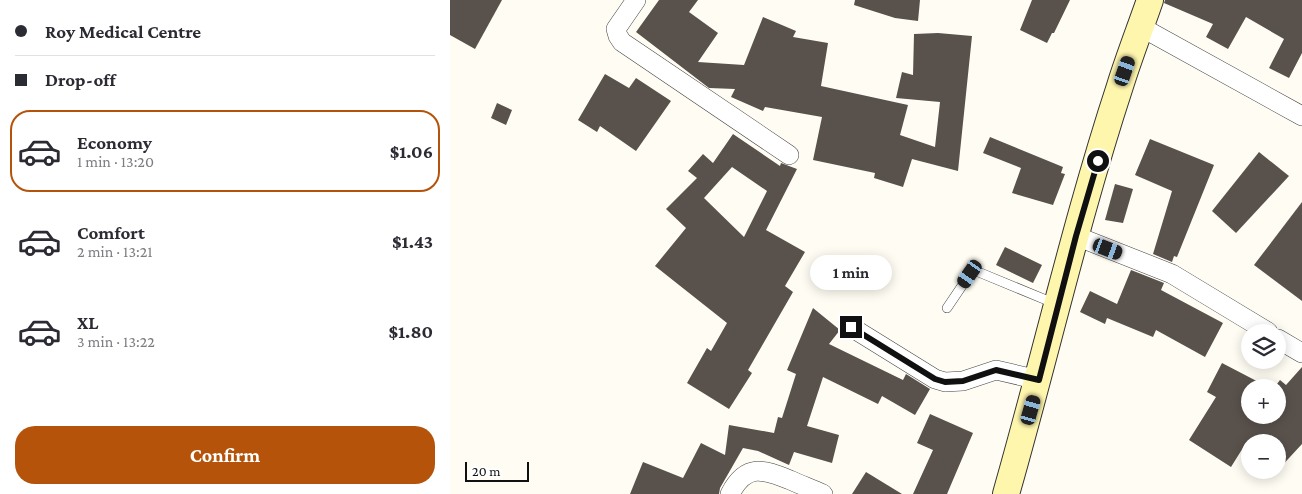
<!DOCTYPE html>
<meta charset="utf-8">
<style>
:root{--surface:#fff;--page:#f2f2f3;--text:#2b2b33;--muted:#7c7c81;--line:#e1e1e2;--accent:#b45309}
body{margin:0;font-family:"Crimson Pro",serif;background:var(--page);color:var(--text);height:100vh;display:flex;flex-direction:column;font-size:19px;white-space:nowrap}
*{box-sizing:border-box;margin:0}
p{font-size:16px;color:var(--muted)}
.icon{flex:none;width:28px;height:28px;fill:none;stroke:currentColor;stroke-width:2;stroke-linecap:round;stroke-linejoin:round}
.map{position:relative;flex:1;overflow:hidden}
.side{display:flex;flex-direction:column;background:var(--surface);width:450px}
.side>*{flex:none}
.top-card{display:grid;align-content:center;height:110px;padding:0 15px;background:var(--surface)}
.controls{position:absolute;left:791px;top:324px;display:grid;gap:10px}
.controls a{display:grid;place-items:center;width:45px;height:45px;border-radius:50%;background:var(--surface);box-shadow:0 2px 12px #0003;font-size:25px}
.scale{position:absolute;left:15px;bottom:12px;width:64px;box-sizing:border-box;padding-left:5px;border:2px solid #101010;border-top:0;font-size:14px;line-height:18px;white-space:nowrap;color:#101010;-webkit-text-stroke:4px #fff;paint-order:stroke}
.end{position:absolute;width:22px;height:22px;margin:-11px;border:6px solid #101010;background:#fff;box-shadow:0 0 0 2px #fff}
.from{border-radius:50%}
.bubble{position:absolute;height:35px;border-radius:18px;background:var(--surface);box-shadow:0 2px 12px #0003;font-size:16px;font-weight:700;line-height:35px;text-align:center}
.car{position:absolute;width:15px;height:30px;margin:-15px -8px;border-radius:6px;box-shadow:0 0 4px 1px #0007;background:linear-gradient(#222 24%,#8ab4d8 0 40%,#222 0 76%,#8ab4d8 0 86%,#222 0)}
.top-card b{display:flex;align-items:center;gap:18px;height:48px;font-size:19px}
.top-card b+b{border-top:1px solid var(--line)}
.top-card i{width:12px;height:12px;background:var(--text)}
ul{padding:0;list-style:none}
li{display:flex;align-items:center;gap:15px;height:82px;margin:0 10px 8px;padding:0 5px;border:2px solid transparent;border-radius:20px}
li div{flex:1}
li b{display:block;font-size:19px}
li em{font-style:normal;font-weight:700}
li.on{border-color:var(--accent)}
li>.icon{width:45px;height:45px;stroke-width:1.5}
.button{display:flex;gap:10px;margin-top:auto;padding:10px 15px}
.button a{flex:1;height:58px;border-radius:20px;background:var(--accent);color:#fff;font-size:20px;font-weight:700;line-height:58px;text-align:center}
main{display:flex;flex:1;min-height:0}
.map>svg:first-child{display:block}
</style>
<main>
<section class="side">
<div class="top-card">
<b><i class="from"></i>Roy Medical Centre</b>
<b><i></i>Drop-off</b>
</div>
<ul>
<li class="on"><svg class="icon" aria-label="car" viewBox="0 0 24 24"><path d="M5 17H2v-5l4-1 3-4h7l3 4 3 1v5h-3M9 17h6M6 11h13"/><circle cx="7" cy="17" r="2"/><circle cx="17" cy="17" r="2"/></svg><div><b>Economy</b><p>1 min · 13:20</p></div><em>$1.06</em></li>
<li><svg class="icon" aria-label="car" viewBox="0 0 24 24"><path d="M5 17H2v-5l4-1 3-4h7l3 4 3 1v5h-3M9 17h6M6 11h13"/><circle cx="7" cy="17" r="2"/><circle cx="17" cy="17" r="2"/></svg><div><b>Comfort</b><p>2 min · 13:21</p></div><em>$1.43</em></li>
<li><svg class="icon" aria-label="car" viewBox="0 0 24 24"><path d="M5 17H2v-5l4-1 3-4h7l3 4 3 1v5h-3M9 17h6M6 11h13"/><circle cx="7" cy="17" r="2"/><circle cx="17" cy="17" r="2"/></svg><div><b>XL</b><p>3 min · 13:22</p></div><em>$1.80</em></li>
</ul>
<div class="button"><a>Confirm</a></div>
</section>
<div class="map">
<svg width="852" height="494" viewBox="0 0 852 494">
<rect width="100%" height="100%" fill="#fffdf3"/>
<g fill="#59514c" fill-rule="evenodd">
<polygon points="0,0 52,0 25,49 0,35"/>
<polygon points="209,0 248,0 239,12 268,33 248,62 294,65 313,17 346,31 343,37 378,43 371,86 458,105 450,135 485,147 490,102 446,98 452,72 463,75 464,34 488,33 522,36 508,171 462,159 453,187 424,178 425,173 363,160 372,117 315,107 313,111 281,97 285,89 259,88 186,32"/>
<polygon points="405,0 470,0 468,21 445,18 404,5"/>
<polygon points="582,0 620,0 604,33 602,33 597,43 570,30"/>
<polygon points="715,0 852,0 852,53 839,78 819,68 834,39 796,17 778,49 756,37 763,24 714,3"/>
<polygon points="155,74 179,88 186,78 221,101 186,151 150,126 147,132 128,120"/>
<polygon points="47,103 62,110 56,125 41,118"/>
<path d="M283,134L330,166L331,163L347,169L316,230L355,252L335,286L343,292L298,370L302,373L279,409L237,383L257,348L261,351L277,323L205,266L236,228L216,209L247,178L238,171L253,154L263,163ZM282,167L317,191L294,237L254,198Z"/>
<polygon points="540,137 613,167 611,173 615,174 603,205 562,193 571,168 533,153"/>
<polygon points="700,139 764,165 727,257 724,256 722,262 703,254 722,191 685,175"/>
<polygon points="809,152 839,176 786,233 762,211"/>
<polygon points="665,184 683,189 673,223 655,220"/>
<polygon points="852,202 852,301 804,265"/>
<polygon points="555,247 592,265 583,283 546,265"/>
<polygon points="681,270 714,283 711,290 773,323 755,357 706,330 703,337 657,318 655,324 630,312 640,291 667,304"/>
<polygon points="363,308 390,330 379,344 453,380 456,374 480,389 465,415 432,396 428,404 373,377 357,426 389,435 382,463 344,452 339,465 308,451 293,448 270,488 269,494 180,494 193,462 233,478 251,443 275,455 279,425 324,433 328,417 332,418 346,374 337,370"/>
<polygon points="772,363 820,388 800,388 800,415 828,415 828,388 824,388 830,380 836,385 852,367 852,444 827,471 825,470 828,470 828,442 800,442 800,446 796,443 781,467 739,440 766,397 757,392"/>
<polygon points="480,414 523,433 497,494 463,494 483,450 467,443"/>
<polygon points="416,472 452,494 402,494"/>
</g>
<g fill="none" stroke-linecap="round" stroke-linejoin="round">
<g stroke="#434343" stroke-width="10">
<polyline id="service" points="497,308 520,274 526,271 606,304"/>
</g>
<g stroke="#434343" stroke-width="20">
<g id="minor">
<polyline points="186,0 166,29 168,36 172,42 339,155"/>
<polyline points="691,27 852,116"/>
<polyline points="626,236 722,274 818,332"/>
<polyline points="401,327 485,379 495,382 513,381 546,370 589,380"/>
<polyline points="828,339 852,353"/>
<path d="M280,494C296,463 313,469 340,480C351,485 362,489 373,494"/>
</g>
</g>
<g stroke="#323232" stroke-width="28">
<path id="secondary" d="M556,494C595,358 626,220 670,86C679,57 690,29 700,0"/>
</g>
<use href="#service" stroke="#fff" stroke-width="9"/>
<use href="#minor" stroke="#fff" stroke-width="19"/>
<use href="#secondary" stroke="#fff6ae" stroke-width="26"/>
</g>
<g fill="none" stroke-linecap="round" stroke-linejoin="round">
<polyline stroke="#101010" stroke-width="6" points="401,327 485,379 495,382 513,381 546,370 589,380 626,236 648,161"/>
</g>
</svg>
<div class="controls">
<a><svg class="icon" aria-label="layers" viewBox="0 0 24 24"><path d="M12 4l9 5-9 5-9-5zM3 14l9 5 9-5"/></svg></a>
<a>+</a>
<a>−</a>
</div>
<div class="scale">20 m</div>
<i class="end from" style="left:648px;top:161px"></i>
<i class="end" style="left:401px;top:327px"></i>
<div class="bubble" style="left:360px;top:255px;width:82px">1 min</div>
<i class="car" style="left:675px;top:71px;rotate:19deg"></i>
<i class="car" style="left:658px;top:249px;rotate:111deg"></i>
<i class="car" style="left:520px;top:274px;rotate:215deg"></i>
<i class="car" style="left:581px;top:410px;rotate:16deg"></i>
</div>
</main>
